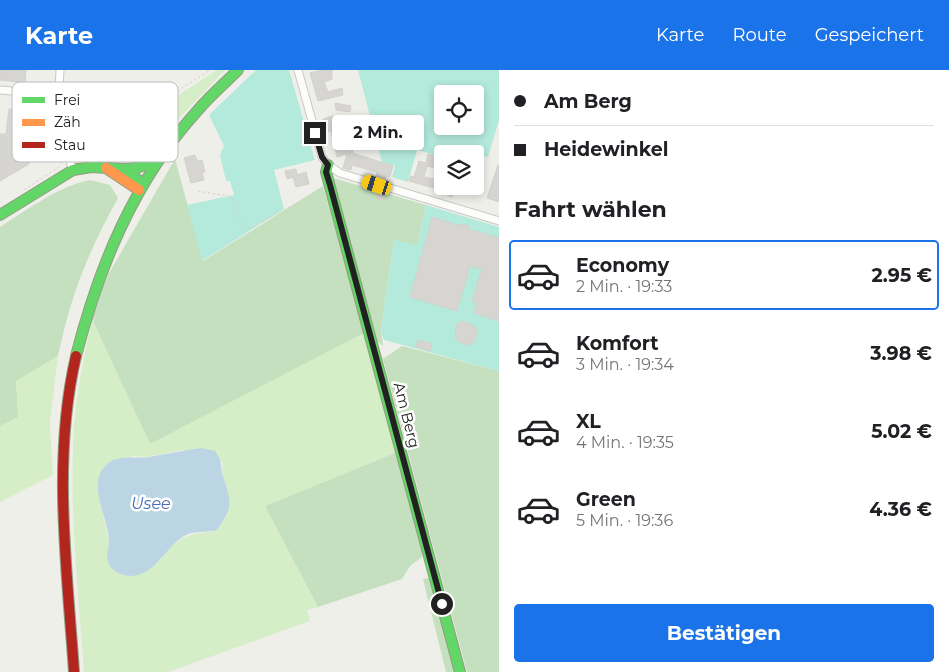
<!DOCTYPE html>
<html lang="de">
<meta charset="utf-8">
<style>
:root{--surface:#fff;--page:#f2f2f2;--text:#202124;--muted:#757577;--line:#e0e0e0;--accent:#1a73e8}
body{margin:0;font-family:Montserrat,sans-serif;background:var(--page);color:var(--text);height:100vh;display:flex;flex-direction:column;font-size:19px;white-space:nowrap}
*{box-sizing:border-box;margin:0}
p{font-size:16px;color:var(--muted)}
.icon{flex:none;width:28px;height:28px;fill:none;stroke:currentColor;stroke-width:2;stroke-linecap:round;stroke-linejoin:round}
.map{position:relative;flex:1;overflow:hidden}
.details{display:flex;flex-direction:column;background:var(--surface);width:450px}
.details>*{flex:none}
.top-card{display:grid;align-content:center;height:110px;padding:0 15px;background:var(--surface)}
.controls{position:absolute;left:434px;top:15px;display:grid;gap:10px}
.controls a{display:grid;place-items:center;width:50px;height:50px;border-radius:5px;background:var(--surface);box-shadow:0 2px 8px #0003;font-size:25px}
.end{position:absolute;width:22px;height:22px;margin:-11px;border:6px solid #212121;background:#fff;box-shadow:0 0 0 2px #fff}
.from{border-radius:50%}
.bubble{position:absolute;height:35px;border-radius:5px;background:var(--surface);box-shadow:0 2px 8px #0003;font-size:16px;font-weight:700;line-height:35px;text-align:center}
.car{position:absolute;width:15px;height:30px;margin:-15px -8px;border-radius:6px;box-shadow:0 0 4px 1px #0007;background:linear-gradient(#f5c518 24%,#345 0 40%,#f5c518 0 76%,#345 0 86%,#f5c518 0)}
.top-card b{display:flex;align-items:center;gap:18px;height:48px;font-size:19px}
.top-card b+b{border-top:1px solid var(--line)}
.top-card i{width:12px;height:12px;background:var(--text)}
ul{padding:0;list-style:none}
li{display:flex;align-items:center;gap:15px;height:70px;margin:0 10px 8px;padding:0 5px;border:2px solid transparent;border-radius:5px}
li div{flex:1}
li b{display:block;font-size:19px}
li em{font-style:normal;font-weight:700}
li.on{border-color:var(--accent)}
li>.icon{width:45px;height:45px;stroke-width:1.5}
h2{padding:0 15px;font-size:22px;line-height:60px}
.primary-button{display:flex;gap:10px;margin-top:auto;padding:10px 15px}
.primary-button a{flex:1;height:58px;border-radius:5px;background:var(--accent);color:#fff;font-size:20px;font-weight:700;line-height:58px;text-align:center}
header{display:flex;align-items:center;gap:30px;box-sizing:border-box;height:70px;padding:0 25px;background:var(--accent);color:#fff}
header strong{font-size:24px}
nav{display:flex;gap:28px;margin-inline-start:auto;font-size:18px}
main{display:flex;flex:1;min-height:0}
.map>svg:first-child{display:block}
</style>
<header>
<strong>Karte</strong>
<nav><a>Karte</a><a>Route</a><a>Gespeichert</a></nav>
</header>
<main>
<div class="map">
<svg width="499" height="602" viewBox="0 0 499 602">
<rect width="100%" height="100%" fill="#efefea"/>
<g fill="#d6eec7" fill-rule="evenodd">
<path d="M217,0H225L143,86C122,92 101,87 80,89Z"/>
<path d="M92,249L150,374L364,263L395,383L265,436L318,537L307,540L310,551L168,602H84C79,527 70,452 73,377C74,333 83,291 92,249ZM182,380L223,392C218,428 247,426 211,462C189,462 171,471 160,491L107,487L109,472L99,424L132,386L147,387Z"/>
<polygon points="58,286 50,352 53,405 0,432 0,356 18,347 16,311"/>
</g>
<g fill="#c4e0be">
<polygon points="175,89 203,191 323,116 364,263 150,374 92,249 105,210"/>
<polygon points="333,108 426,135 417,175 394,171 381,260 383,276 376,270"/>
<path d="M90,110L110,115L118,128C88,182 71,225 58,286L16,311L18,347L0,356V157C29,139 56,117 90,110Z"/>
<polygon points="402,276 499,301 499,602 467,602 383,289"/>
<polygon points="395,383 422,479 422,487 410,496 402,509 318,537 265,436"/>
<polygon points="427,508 431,509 455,602 446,602 423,509"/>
</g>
<g fill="#b3eadb" fill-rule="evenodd">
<polygon points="256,0 289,0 315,90 274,100 284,139 202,191 187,135 234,125 230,111 226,111 220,85 224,76 209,45"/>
<path d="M358,0H499V50L488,87L458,77L456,84H442V87L417,80L408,112L392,107L395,96L382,92ZM442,24H475V56H442Z"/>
<polygon points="426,135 499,157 499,301 384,270 381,261 394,170 417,175"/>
</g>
<path fill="#bcd5e4" d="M202,378L215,381C224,394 219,396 224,409C232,435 233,436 217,460C206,463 194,460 184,466C165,477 156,505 131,506C123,506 111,501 109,494C105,486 109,479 109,471C109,449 86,414 106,395C117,384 136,389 149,387C167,384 184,380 202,378Z"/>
<g fill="#d6d5d1" stroke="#d3d1cb" fill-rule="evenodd">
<polygon points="0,0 26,0 25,13 0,10"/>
<polygon points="321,0 332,0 332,9 324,12 328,22 342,18 343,25 318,31 310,3"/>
<polygon points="335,33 351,36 350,42 336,40"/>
<polygon points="9,39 46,42 41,87 36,90 30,89 29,94 0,111 0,64 6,64"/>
<polygon points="333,46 336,58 341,57 345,69 352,67 353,83 393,96 390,107 386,106 385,110 376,107 377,102 352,95 351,100 343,98 347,84 337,87 331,61 327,62 323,49"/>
<path d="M428,84L435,86L434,90L440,92L442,88V116H469L467,123L455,120L452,127L447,125L448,122L409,111L411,106L414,107L419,91L426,93ZM427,96L438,99L435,109L424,107Z"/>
<polygon points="195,85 197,91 202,90 205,102 202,102 204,110 191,113 184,88"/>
<polygon points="498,95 499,95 499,132 487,128"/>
<polygon points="296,99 297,105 306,102 309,114 296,117 293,107 287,109 285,101"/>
<polygon points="380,122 386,124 383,131 377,129"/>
<polygon points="432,147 460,156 461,154 469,156 468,159 499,168 499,251 474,243 477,233 472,231 482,199 470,196 457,241 410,227"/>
<polygon points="463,251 474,256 477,261 474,272 468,275 458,271 455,266 457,254"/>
<polygon points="418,270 432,274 431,281 416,277"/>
</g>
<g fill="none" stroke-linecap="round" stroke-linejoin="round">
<g stroke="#c8c8c6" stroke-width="9">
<g id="street">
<polyline points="60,0 57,56 73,100"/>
<polyline points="298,0 322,87 328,95 340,103 499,151"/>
<polyline points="0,20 58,25"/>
</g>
</g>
<g stroke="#949b80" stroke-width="12">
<g id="fast">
<polyline points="328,95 326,102 460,602"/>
<polyline points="125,99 137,98 157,90"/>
<polyline points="0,145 73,100 91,97 125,99 143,114"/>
<path d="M76,286C99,196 134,111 198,40C210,26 225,13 238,0"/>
</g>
</g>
<g stroke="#949b80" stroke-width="12">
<polyline id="slow" points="106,98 139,120"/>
</g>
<g stroke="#949b80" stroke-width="12">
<path id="jam" d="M74,602C67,498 52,389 76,286"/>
</g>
<g stroke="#d8cdc8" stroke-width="1" stroke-dasharray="2.5 2.5" stroke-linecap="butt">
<polyline points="76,86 210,0"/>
<polyline points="24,120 62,95"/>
<polyline points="198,121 229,126 233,129 242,154 251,158 322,119"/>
</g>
<use href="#street" stroke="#fdfdfc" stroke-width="7"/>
<use href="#fast" stroke="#63d668" stroke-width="10"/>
<use href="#slow" stroke="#ff974d" stroke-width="10"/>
<use href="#jam" stroke="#b3261e" stroke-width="10"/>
</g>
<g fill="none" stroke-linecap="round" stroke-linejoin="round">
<polyline stroke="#212121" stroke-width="6" points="315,63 322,87 328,95 326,102 330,115 442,534"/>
</g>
<g text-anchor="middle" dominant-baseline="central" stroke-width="5" stroke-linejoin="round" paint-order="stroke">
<g font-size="15" fill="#212121" stroke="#fff">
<text transform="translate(407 345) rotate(76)">Am Berg</text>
</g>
<g font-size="16" font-style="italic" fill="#466cb8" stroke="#fff">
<text x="151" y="433">Usee</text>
</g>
</g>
<rect x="12" y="12" width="166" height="80" rx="8" fill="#fff" stroke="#bcbcbc" stroke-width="1"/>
<rect x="22" y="27" width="23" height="6" fill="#63d668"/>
<rect x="22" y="49" width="23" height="7" fill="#ff974d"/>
<rect x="22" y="72" width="23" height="6" fill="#b3261e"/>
<g font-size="14" fill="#212121">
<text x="54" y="35">Frei</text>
<text x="54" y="57">Zäh</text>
<text x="54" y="80">Stau</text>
</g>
</svg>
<div class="controls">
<a><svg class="icon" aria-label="locate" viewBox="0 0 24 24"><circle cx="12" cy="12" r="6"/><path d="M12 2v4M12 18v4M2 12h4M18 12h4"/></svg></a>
<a><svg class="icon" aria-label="layers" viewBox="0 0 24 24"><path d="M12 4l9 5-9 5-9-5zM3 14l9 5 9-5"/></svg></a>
</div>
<i class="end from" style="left:442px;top:534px"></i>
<i class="end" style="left:315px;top:63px"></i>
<div class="bubble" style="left:332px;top:45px;width:92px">2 Min.</div>
<i class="car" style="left:377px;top:115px;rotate:288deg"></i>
</div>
<section class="details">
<div class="top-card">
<b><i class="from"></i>Am Berg</b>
<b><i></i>Heidewinkel</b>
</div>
<h2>Fahrt wählen</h2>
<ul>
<li class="on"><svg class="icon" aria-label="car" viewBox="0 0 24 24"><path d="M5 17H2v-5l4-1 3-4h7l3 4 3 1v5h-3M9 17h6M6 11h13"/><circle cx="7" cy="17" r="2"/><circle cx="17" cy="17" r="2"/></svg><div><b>Economy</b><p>2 Min. · 19:33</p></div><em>2.95 €</em></li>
<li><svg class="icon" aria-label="car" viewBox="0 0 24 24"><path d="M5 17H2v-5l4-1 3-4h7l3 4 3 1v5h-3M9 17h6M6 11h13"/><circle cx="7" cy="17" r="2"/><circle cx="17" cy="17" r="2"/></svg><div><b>Komfort</b><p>3 Min. · 19:34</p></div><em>3.98 €</em></li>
<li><svg class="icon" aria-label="car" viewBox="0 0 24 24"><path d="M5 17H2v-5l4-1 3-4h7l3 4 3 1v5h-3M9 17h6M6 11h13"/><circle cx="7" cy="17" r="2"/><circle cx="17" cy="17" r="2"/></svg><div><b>XL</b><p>4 Min. · 19:35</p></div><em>5.02 €</em></li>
<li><svg class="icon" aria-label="car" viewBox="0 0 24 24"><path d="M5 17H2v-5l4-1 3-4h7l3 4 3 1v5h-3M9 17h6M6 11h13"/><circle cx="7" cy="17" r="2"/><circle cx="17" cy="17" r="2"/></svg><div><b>Green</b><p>5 Min. · 19:36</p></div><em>4.36 €</em></li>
</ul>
<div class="primary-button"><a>Bestätigen</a></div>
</section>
</main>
